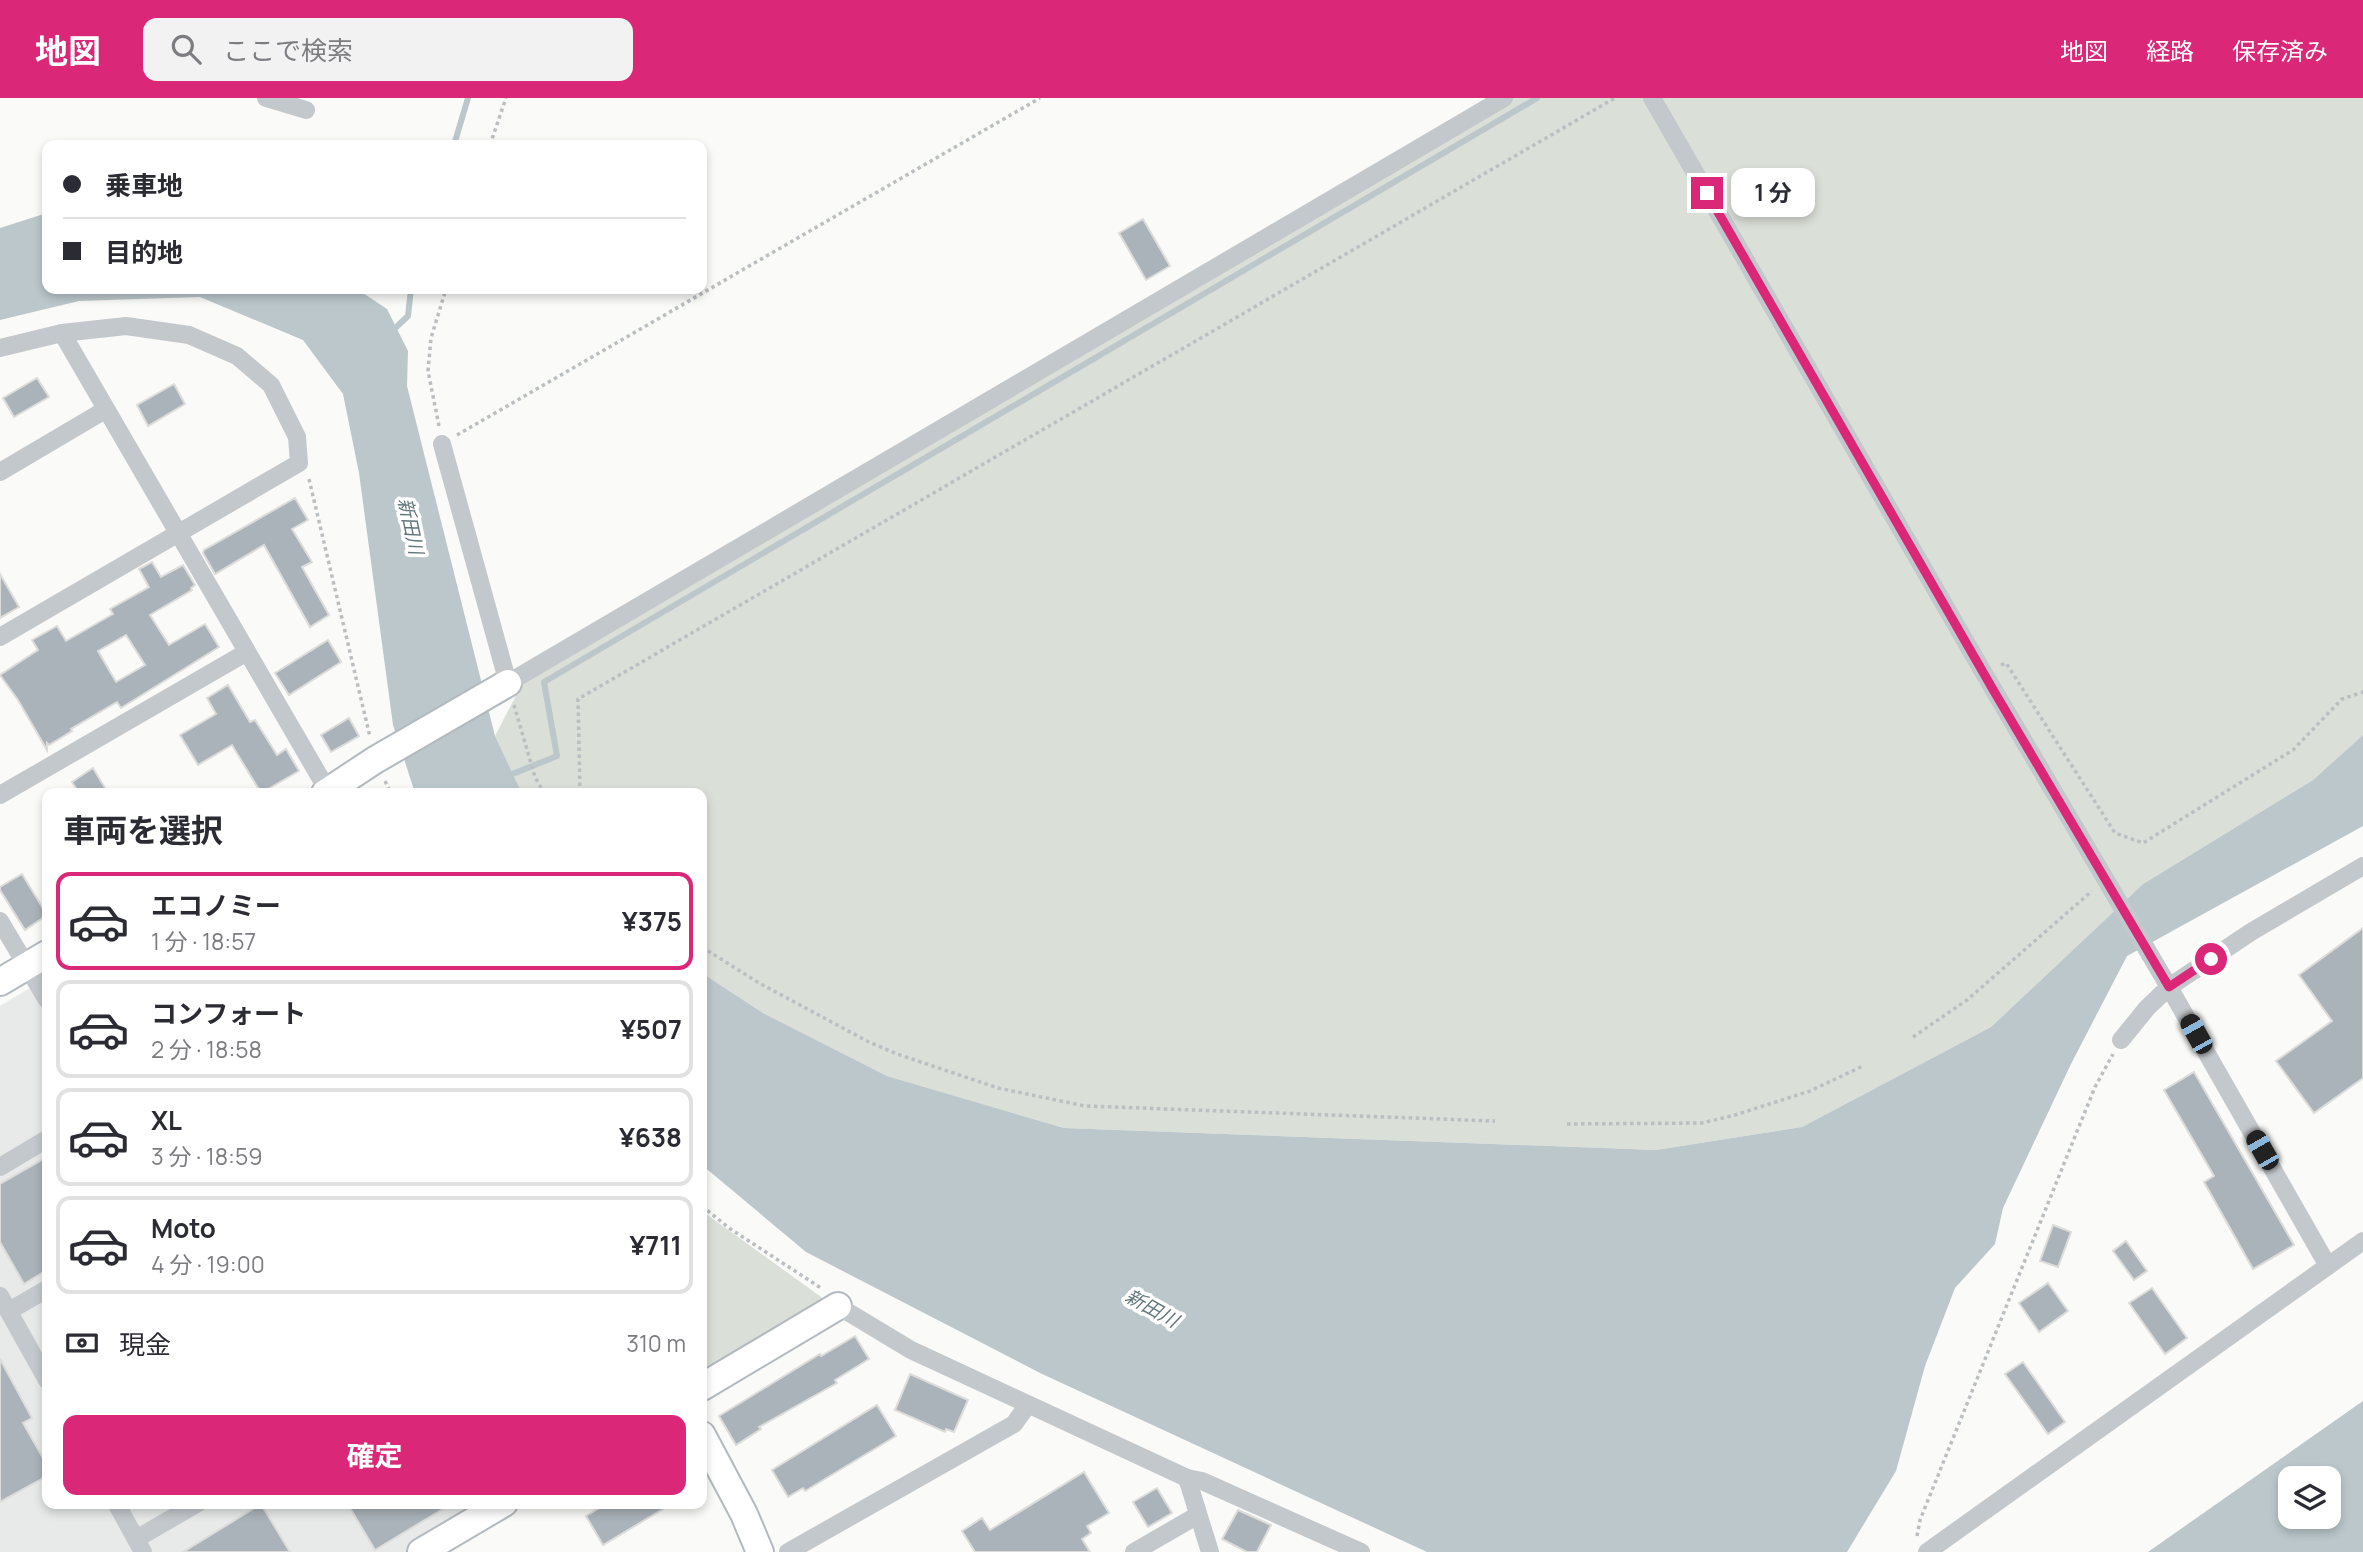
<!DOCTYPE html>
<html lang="ja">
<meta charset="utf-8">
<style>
:root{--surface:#fff;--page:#f2f2f3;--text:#2b2b33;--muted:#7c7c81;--line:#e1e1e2;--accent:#db2777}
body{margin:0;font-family:Manrope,"Noto Sans JP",sans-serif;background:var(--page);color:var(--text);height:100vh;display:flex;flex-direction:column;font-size:26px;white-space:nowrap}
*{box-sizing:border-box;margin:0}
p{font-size:23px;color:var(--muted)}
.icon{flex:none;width:38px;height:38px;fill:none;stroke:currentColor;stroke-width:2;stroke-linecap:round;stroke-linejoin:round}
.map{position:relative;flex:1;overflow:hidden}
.drawer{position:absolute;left:42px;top:690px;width:665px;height:721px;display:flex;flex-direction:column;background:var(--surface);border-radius:14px;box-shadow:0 4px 10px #0003}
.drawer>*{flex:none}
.top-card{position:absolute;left:42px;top:42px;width:665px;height:154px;border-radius:14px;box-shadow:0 4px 10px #0003;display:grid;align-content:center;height:154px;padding:0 21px;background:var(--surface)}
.buttons{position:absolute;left:2278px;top:1368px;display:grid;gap:14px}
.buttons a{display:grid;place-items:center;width:63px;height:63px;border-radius:14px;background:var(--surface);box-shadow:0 4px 10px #0003;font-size:35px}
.end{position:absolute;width:32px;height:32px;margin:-16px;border:9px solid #db2777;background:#fff;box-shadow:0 0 0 4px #fff}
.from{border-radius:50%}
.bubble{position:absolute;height:49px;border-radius:14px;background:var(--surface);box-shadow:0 4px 10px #0003;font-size:23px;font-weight:700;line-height:49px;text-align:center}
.car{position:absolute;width:21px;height:42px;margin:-21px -10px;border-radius:9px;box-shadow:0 0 5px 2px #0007;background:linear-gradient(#222 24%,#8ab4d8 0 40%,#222 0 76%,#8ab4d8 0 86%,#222 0)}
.top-card b{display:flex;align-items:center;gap:24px;height:66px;font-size:26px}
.top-card b+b{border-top:2px solid var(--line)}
.top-card i{width:18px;height:18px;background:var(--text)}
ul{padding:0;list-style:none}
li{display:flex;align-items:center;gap:21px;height:98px;margin:0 14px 10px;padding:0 7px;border:4px solid var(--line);border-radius:14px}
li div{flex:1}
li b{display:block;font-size:26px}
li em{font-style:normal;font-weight:700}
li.current{border-color:var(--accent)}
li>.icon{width:63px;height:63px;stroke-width:1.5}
h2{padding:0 21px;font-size:32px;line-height:84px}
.pay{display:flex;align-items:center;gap:18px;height:77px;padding:0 21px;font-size:26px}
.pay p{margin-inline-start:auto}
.cta{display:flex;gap:14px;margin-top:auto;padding:14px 21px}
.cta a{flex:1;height:80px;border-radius:14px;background:var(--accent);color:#fff;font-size:28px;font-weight:700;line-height:80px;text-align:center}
header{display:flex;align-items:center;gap:42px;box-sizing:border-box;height:98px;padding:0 35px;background:var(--accent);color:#fff}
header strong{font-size:33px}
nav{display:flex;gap:38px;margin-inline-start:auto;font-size:24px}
.search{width:490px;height:63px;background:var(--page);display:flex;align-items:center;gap:18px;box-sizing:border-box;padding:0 24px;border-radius:14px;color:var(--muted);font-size:26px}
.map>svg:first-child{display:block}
</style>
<header>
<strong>地図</strong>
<div class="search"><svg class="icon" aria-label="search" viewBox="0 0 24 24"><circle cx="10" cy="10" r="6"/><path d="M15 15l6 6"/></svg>ここで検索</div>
<nav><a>地図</a><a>経路</a><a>保存済み</a></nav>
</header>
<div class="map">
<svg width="2363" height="1454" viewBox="0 0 2363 1454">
<rect width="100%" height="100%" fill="#fafaf8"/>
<polygon fill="#e8e9e9" points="47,880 47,1405 490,1405 407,1454 0,1454 0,908"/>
<g fill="#dadfd7">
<polygon points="1508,0 2363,0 2363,637 2313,682 2143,786 1991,929 1802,1029 1656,1052 1064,1030 887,978 763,915 702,875 702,695 522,695 495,638 522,586"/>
<polygon points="702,1113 828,1204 702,1278"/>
</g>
<g fill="#bbc7cb" fill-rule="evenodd">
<polygon points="47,115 47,191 357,191 387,211 408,253 407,288 495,638 522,695 415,695 393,627 359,375 343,296 303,242 200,199 79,203 0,222 0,130"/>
<polygon points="2363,637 2363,728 2127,858 2071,966 2003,1110 1995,1146 1955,1190 1925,1268 1896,1373 1847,1454 1427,1454 1040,1275 806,1154 702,1067 702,875 763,915 887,978 1064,1030 1656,1052 1802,1029 1991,929 2143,786 2313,682"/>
<path d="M2363,1303V1454H2148ZM2291,1381H2329V1419H2291Z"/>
</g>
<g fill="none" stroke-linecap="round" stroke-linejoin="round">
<g stroke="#bbc7cb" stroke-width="6">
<polyline points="454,47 468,0"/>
<polyline points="391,234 408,218 411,191"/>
<polyline points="505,679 557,658 544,584 1537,0"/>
</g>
</g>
<g fill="#aab3b9" stroke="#dcdcda" stroke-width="2" fill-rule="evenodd">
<polygon points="1143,121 1170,168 1146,182 1119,135"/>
<polygon points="37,280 49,299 14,319 3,300"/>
<polygon points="174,286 185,306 148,328 137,307"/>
<polygon points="295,400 308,422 292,431 312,464 302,469 329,517 310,529 264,447 215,476 203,455 204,452"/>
<path d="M152,464L161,479L183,467L195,487L191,490L192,492L150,517L169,547L205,526L219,549L121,610L117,604L71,631L72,633L49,647L47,645V652L18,602L0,577L38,552L32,542L57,528L66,543L113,516L110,511L149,489L139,471ZM126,537L145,567L116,584L98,553Z"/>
<polygon points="0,476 19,509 0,520"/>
<polygon points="328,542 341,564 289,597 275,575"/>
<polygon points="228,587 250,624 255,622 277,657 286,651 299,673 261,695 232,647 198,667 180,637 216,616 207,600"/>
<polygon points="349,620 359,638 331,654 321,637"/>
<polygon points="93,670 108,695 79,695 72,684"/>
<polygon points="22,776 47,817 25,832 0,792 0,789"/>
<polygon points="2363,830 2363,980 2314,1015 2276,963 2332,923 2299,877"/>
<polygon points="2194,974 2294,1147 2253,1171 2204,1084 2214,1078 2164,992"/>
<polygon points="47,1059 47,1172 24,1186 0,1144 0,1086"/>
<polygon points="2053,1127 2071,1134 2058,1169 2040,1163"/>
<polygon points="2126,1143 2147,1173 2134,1182 2113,1153"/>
<polygon points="2048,1185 2068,1213 2039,1234 2019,1205"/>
<polygon points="2152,1190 2187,1240 2165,1256 2129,1205"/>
<polygon points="855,1238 869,1261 835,1282 837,1285 759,1329 761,1331 736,1347 719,1318 820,1256 821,1258"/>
<polygon points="0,1261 32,1320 23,1325 47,1367 47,1378 0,1404"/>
<polygon points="2023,1264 2065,1324 2048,1336 2005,1276"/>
<polygon points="910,1276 968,1302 954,1334 946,1331 945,1334 895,1312"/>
<polygon points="877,1307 896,1338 805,1393 803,1390 788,1399 772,1372"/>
<polygon points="1084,1374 1109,1415 1087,1428 1091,1435 1082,1441 1090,1454 975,1454 962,1433 982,1420 990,1432"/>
<polygon points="1157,1390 1172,1415 1148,1429 1133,1404"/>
<polygon points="347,1405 453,1405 375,1452"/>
<polygon points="608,1405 673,1405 603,1447 586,1418"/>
<polygon points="261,1406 290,1454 183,1454"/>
<polygon points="1238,1412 1271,1427 1257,1454 1247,1454 1222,1441"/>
</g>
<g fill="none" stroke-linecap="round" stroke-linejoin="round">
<g stroke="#b3babf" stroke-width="30">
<g id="secondary">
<polyline points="325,695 375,662 508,585"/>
<polyline points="0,884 47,856"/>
<polyline points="702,1289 838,1208"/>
<polyline points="702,1337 744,1416 760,1454"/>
<polyline points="421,1454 504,1405"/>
</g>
</g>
<g stroke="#bbbfc2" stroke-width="3.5" stroke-dasharray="3.5 3.5" stroke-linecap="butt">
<polyline points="490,47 506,0"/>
<polyline points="439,328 428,273 431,240 446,191"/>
<polyline points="457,337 1040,0"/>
<polyline points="309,381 370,639"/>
<polyline points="2001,567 2006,565 2115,735 2143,745 2293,652 2342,601 2363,594"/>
<polyline points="514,607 535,679 544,695"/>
<polyline points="385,683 391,695"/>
<polyline points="580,695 578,601 1615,0"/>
<polyline points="702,849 759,885 867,943 897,956 998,990 1085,1008 1495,1023"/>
<polyline points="1913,939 1967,902 2092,793"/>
<polyline points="1567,1026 1702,1025 1735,1017 1810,993 1863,968"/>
<polyline points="702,1108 729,1130 821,1190"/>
<polyline points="1917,1438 1920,1422 2095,989 2113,956"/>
</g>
<g stroke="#c3c8cc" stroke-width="18">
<polyline points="266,0 306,12"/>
<polyline points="1652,0 1982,572 2169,889 2328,1168"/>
<polyline points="0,250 62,235 328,693"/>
<polyline points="442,346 508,585 1504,0"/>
<polyline points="0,374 105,312"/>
<polyline points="0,539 299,365 297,339 271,287 237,258 189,237 126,228 62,235"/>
<polyline points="0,697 247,554"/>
<polyline points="0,823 47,902"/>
<polyline points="2121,942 2147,910 2169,889 2251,834 2363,768"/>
<polyline points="0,1069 47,1041"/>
<polyline points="0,1198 47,1282"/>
<polyline points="838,1208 911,1252 1187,1380 1202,1383 1361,1454"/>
<polyline points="9,1213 47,1191"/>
<polyline points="1187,1380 1210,1454"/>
<polyline points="116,1405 143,1454"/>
<polyline points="136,1441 198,1405"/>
<polyline points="788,1454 1014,1326 1027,1308"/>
<polyline points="1134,1454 1198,1417"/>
<polyline points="1927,1454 2363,1143"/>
</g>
<use href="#secondary" stroke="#fff" stroke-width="26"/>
</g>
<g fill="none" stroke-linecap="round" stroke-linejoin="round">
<polyline stroke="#db2777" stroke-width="9" points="1707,95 1995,595 2169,889 2211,861"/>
</g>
<g text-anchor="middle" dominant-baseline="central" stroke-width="7" stroke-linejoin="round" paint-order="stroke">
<g font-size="19" font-style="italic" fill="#60757c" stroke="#fff">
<text transform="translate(411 428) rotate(78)">新田川</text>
<text transform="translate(1152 1210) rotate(29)">新田川</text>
</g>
</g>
</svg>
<div class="buttons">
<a><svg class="icon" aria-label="layers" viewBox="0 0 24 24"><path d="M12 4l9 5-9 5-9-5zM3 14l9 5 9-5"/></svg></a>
</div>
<i class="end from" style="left:2211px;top:861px"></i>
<i class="end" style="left:1707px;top:95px"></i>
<div class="bubble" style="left:1731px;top:70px;width:84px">1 分</div>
<i class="car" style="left:2196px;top:936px;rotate:331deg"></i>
<i class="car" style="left:2262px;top:1052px;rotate:330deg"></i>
<div class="top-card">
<b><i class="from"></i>乗車地</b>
<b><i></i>目的地</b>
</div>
<section class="drawer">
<h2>車両を選択</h2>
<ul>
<li class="current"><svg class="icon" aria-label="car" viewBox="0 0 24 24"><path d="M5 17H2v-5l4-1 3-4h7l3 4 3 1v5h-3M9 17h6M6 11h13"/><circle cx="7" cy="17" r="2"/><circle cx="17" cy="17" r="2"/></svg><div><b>エコノミー</b><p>1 分 · 18:57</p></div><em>¥375</em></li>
<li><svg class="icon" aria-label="car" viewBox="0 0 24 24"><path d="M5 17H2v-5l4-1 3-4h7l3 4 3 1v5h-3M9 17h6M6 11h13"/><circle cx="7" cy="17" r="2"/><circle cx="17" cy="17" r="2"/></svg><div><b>コンフォート</b><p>2 分 · 18:58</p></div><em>¥507</em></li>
<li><svg class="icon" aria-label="car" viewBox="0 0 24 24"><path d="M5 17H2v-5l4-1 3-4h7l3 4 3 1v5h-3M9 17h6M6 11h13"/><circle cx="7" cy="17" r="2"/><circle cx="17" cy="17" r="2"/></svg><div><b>XL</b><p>3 分 · 18:59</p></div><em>¥638</em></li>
<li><svg class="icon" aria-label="car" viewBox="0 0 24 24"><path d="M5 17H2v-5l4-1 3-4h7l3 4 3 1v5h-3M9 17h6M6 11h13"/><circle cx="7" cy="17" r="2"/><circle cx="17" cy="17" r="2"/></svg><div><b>Moto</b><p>4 分 · 19:00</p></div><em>¥711</em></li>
</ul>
<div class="pay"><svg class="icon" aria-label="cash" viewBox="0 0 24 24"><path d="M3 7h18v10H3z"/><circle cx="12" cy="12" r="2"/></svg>現金<p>310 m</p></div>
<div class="cta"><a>確定</a></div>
</section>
</div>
